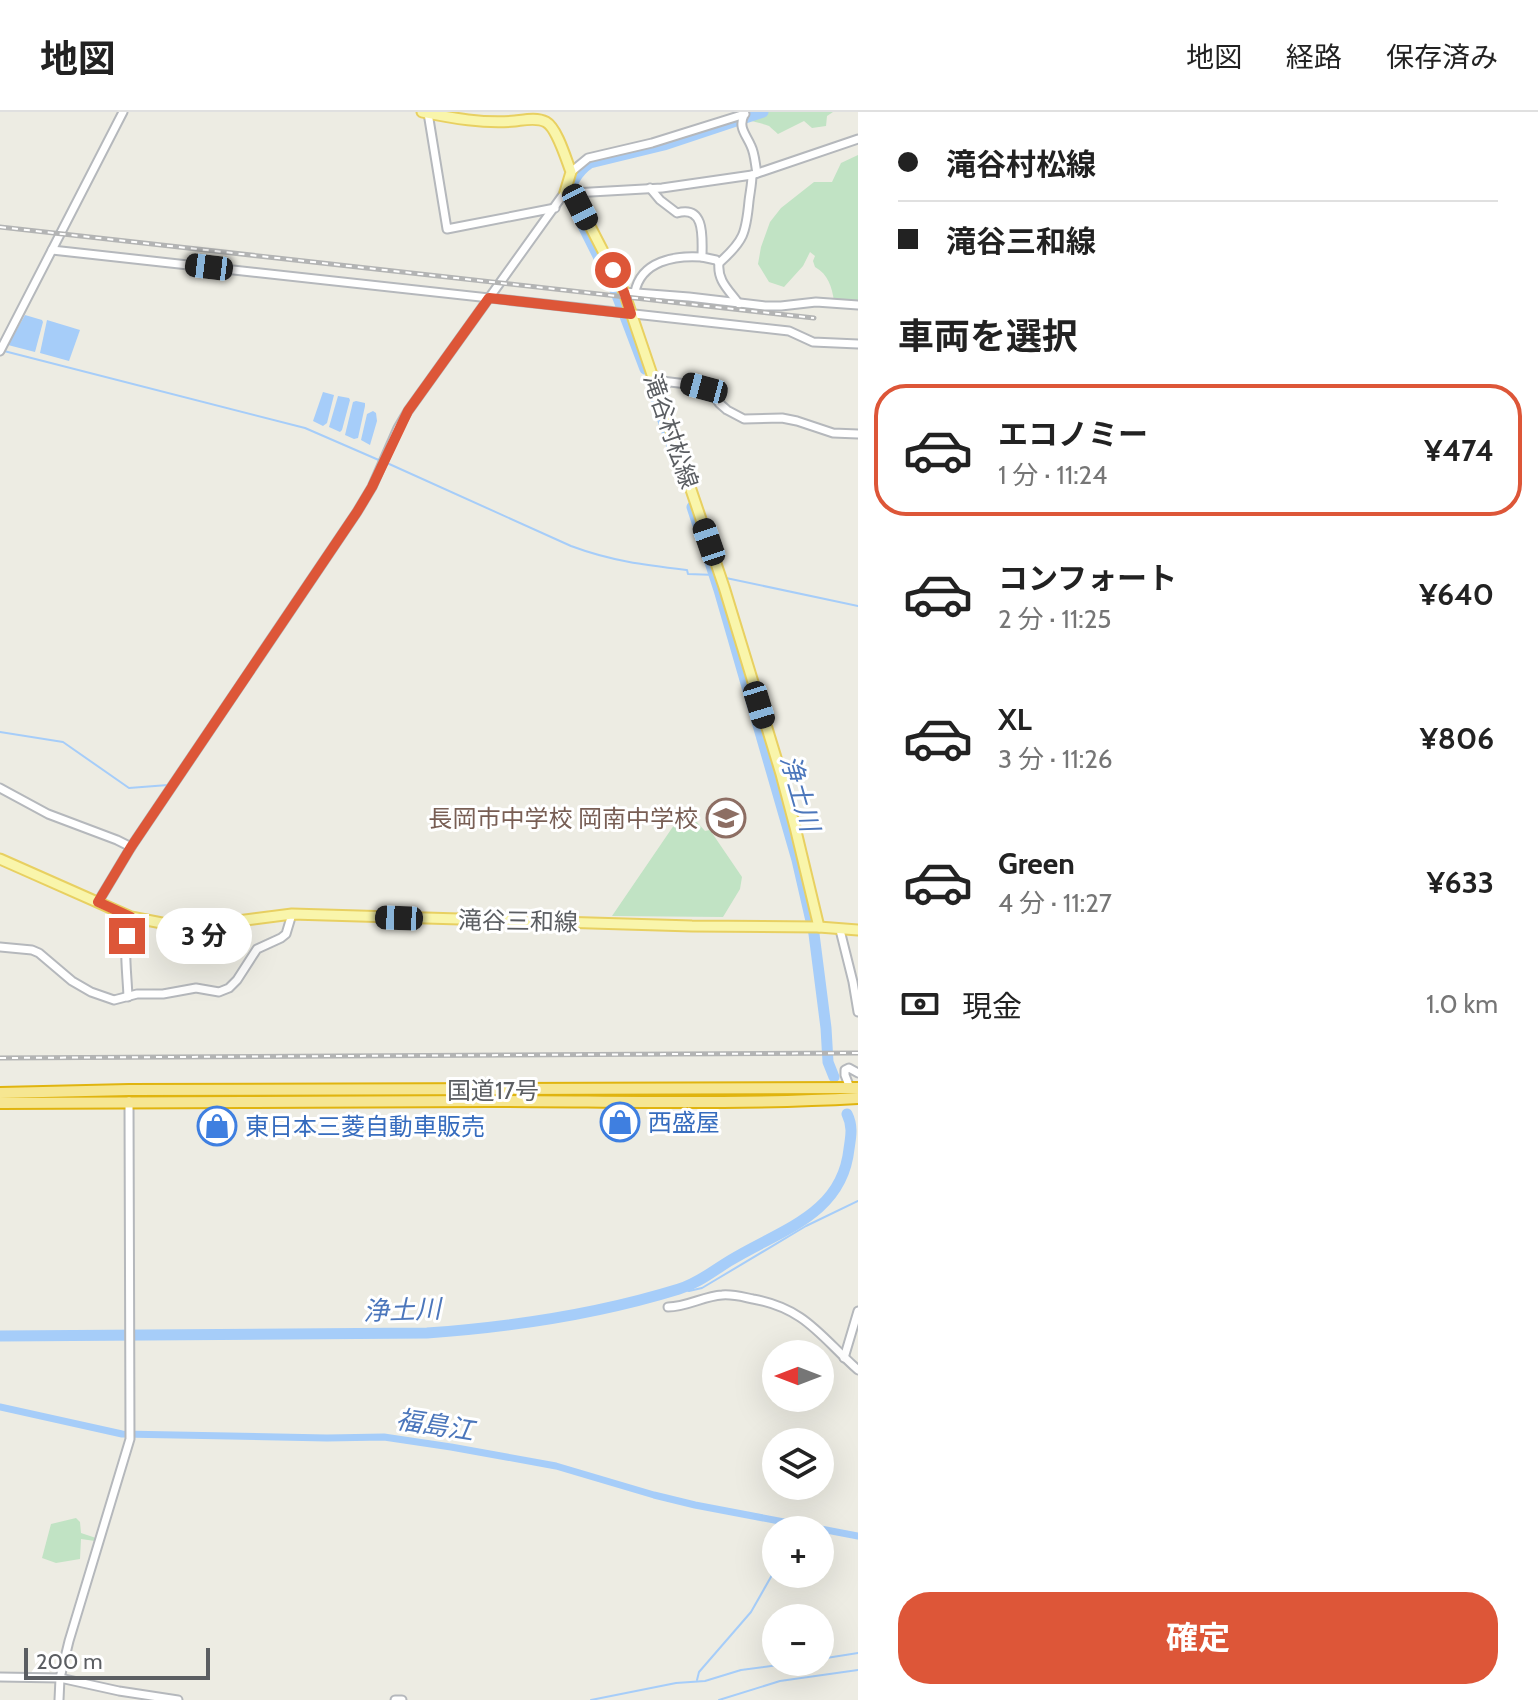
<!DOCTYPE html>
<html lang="ja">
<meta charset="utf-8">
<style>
:root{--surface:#fff;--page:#f6f6f6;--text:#222;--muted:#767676;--line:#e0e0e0;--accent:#dd5638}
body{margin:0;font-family:Cabin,"Noto Sans JP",sans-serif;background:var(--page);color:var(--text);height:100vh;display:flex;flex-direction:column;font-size:30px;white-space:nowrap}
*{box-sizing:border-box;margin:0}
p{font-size:26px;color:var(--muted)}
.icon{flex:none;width:44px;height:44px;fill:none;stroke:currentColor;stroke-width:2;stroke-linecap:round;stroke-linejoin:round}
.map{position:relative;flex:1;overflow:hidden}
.details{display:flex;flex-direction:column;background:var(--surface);width:680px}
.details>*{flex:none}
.hud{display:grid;align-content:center;height:176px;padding:0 40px;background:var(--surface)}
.needle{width:52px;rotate:270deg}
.controls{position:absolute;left:762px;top:1228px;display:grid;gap:16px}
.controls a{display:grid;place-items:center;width:72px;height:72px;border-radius:50%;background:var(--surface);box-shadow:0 8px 32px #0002;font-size:40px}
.scale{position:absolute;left:24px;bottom:20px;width:186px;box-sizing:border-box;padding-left:8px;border:4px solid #5b5e62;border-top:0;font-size:22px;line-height:28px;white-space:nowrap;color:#5b5e62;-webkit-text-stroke:6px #fff;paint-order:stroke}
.end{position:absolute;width:36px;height:36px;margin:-18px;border:10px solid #dd5638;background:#fff;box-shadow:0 0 0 4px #fff}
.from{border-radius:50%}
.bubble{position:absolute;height:56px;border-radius:28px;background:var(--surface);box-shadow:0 8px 32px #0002;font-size:26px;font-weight:700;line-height:56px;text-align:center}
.car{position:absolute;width:24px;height:48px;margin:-24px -12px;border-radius:10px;box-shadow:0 0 6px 2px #0007;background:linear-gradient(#222 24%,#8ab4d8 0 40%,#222 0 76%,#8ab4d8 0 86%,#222 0)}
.hud b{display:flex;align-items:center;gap:28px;height:76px;font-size:30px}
.hud b+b{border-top:2px solid var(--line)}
.hud i{width:20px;height:20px;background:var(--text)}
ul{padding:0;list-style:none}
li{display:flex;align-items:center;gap:24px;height:132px;margin:0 16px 12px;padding:0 24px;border:4px solid transparent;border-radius:32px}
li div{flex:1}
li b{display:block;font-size:30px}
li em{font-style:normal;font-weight:700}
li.selected{border-color:var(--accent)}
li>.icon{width:72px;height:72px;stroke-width:1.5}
h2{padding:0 40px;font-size:36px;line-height:96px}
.pay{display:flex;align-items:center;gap:20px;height:88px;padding:0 40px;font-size:30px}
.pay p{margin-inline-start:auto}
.button{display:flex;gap:16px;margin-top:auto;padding:16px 40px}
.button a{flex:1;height:92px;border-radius:32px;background:var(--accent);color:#fff;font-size:32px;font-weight:700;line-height:92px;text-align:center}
header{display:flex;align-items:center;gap:48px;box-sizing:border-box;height:112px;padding:0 40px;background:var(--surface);border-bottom:2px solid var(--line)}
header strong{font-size:38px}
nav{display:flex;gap:44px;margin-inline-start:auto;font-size:28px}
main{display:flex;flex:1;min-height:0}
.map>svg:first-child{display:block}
</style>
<header>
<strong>地図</strong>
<nav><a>地図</a><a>経路</a><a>保存済み</a></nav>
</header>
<main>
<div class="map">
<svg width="858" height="1588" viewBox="0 0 858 1588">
<rect width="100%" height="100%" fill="#edece3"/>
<g fill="#c1e3c4">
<path d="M743,0H833L827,4L826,14L812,16L804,9L778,22C777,21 770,15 769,14C758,9 748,12 743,0Z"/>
<path d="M858,43V194L834,189C832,175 828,162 815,155L813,149L815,144L810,140L803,154L784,175L769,170L758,152L761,135L770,110L781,96L814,70H832L841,51Z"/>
<polygon points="685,697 705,719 710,718 742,765 740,777 723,805 612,804"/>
<polygon points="76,1406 80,1410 81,1421 96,1426 95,1429 81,1427 80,1447 56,1451 42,1446 51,1412"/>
</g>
<g fill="#a6cdf9">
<polygon points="25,203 42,208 43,210 35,240 8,233"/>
<polygon points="47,208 80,218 69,249 40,241"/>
<polygon points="323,280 334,283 327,311 323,314 313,309"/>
<polygon points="338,284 349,286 350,288 342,318 340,320 329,315"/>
<polygon points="356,289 365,291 365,294 358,326 354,327 345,323 353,290"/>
<polygon points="373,299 376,301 377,309 370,333 361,328 367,302"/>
</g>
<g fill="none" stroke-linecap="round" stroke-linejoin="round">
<g stroke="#a6cdf9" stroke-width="2">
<polyline points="4,239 305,316 381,349"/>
<path d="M387,351L571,434C611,449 645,453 687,458L688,462L716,463"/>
<polyline points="726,466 858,494"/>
<polyline points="0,620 63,630 129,676 168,673"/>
<polyline points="682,1176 689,1179 702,1176 806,1114 858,1089"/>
<polyline points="795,1418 797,1413"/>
<polyline points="820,1547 858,1541"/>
<polyline points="697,1568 699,1560 751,1500 776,1456"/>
<polyline points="591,1588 676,1571 705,1569 741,1558 801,1550"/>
<polyline points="719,1588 780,1569 858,1558"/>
</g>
<polyline stroke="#a6cdf9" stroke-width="7" points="0,1295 122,1322 327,1326 384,1325 451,1335 556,1354 654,1383 695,1393 858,1424"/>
<g stroke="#a6cdf9" stroke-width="11">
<path d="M645,257L615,178L570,88C568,74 578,59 590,51L664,33L763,0"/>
<polyline points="652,277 682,363"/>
<polyline points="692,395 719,478 797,748 814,822 826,916 828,950 834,965"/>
<path d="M0,1224L427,1221C512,1215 598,1202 679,1177C699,1171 714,1158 731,1148C780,1118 842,1103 849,1037C851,1024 853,1014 847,1002"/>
</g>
<g stroke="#b5b8bc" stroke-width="11">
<g id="minor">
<polyline points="428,1 447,117 555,96"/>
<path d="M744,3C738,16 746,22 751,34C755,42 755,52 757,61"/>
<polyline points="571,60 588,46 652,31 745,2"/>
<path d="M650,76L660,88L677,101C706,93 702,127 702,145L716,148L719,151"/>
<polyline points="573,81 662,76 752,63 858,27"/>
<polyline points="52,138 789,219 813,230 858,232"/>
<polyline points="624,180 689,185 765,194 781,194 816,190 858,193"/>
<path d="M635,180C641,149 675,143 702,145"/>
<path d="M739,192C729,178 717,169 719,151C744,129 746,121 749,89C750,80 752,72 752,63"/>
<polyline points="0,239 123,0"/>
<polyline points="653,268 687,272 711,279 719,291 727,298 744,307 782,306 797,309 833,321 858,322"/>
<polyline points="0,676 48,702 117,728 131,735"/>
<polyline points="98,790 131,735 357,400 372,375 398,316 408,299 565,80"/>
<polyline points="840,818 853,870 858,900"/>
<polyline points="0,835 32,838 39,841 72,869 91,880 114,888 137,882 163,882 196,876 219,880 229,876 237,868 257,837 281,826 286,822 292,802"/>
<path d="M128,885C127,858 122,830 131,805"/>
<polyline points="850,976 845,963 845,958 849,956 858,961"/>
<path d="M668,1195C687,1195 704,1184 722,1183C733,1182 743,1185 753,1187C805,1196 821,1225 858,1258"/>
<polyline points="844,1246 858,1199"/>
<polyline points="0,1565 60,1566 119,1579 178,1588"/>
<polyline points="59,1588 60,1566 69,1529 130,1327 129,989"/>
<polyline points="395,1588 402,1588"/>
</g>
</g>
<g stroke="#e8d061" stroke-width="13">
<g id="major">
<path d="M422,0C452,6 484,12 515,9C524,8 537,5 546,10C557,16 566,47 571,60L565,80L573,81L624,180L724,475L781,662L795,715L819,815"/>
<polyline points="0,747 131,805 167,812 222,811 292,802 692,814 819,815 858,818"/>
</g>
</g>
<g stroke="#e0b40f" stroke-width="14">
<g id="highway">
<polyline points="0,981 129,978 858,976"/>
<path d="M0,991C163,991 326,989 489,989C612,989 735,993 858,986"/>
</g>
</g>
<use href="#minor" stroke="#fff" stroke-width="7"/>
<use href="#major" stroke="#f9f5ab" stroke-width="9"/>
<use href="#highway" stroke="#f6e691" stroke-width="10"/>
<g stroke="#b3b4b4" stroke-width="5">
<g id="rail">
<polyline points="0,115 814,206"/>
<polyline points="0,946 858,941"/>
</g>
</g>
<use href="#rail" stroke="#fff" stroke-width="2" stroke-dasharray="6" stroke-linecap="butt"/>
</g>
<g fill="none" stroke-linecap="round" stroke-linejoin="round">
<polyline stroke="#dd5638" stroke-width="10" points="127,824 131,805 98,790 131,735 357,400 372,375 408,299 489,186 631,202 624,180 613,158"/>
</g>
<defs>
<g id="school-ring" transform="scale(2)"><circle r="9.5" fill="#fff" stroke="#8d6e63" stroke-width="1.5"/><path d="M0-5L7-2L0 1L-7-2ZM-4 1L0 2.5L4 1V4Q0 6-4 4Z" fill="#8d6e63"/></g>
<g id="shop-ring" transform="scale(2)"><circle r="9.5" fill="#fff" stroke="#3f7fe0" stroke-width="1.5"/><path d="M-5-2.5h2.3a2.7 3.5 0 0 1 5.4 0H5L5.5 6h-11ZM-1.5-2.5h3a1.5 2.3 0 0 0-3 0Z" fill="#3f7fe0"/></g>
</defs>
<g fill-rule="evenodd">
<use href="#school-ring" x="726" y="706"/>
<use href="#shop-ring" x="620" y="1010"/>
<use href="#shop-ring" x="217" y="1014"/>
</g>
<g text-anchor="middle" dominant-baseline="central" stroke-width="6" stroke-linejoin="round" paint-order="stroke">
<g font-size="24" fill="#5b5e62" stroke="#fff">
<text transform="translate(671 319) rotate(71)">滝谷村松線</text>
<text transform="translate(518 809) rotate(1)">滝谷三和線</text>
<text x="493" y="978">国道17号</text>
</g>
<g font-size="24" fill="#785e54" stroke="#fff" text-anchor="end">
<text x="698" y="706">長岡市中学校 岡南中学校</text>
</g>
<g font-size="24" fill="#366cbe" stroke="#fff" text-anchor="start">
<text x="648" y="1010">西盛屋</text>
<text x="245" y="1014">東日本三菱自動車販売</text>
</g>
<g font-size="26" font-style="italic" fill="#4b76bb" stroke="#fff">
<text transform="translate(800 681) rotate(74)">浄土川</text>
<text transform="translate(402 1198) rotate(-2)">浄土川</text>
<text transform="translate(435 1313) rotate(9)">福島江</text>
</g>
</g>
</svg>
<div class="controls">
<a><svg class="needle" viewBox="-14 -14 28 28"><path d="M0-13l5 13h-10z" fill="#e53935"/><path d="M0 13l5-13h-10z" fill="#767676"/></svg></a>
<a><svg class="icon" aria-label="layers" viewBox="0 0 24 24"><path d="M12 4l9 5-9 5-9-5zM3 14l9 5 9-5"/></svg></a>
<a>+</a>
<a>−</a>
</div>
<div class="scale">200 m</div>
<i class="end from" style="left:613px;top:158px"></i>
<i class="end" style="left:127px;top:824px"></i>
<div class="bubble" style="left:156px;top:796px;width:96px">3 分</div>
<i class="car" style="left:580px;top:95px;rotate:153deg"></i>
<i class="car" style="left:209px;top:155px;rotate:277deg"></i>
<i class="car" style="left:704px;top:276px;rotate:285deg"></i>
<i class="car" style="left:709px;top:430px;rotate:341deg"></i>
<i class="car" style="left:759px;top:593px;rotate:163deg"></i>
<i class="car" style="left:399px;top:806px;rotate:272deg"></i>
</div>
<section class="details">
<div class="hud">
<b><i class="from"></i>滝谷村松線</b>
<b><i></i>滝谷三和線</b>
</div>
<h2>車両を選択</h2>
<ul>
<li class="selected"><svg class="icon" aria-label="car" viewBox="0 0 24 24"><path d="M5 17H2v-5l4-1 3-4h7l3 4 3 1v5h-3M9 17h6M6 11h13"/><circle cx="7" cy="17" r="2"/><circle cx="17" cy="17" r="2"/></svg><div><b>エコノミー</b><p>1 分 · 11:24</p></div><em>¥474</em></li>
<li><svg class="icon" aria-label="car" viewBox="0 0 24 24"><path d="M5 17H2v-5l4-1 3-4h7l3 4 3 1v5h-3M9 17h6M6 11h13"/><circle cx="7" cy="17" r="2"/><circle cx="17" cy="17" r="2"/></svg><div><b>コンフォート</b><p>2 分 · 11:25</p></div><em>¥640</em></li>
<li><svg class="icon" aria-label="car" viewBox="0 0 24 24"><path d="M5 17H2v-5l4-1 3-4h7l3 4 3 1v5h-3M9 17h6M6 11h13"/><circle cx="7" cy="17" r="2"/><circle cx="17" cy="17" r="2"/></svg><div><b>XL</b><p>3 分 · 11:26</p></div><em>¥806</em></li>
<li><svg class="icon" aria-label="car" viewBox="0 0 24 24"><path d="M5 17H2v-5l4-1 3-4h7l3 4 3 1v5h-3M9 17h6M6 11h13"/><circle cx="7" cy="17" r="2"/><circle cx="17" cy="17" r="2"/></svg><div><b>Green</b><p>4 分 · 11:27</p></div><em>¥633</em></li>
</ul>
<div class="pay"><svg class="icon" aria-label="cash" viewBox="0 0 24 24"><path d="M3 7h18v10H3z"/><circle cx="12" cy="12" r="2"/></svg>現金<p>1.0 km</p></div>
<div class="button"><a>確定</a></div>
</section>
</main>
